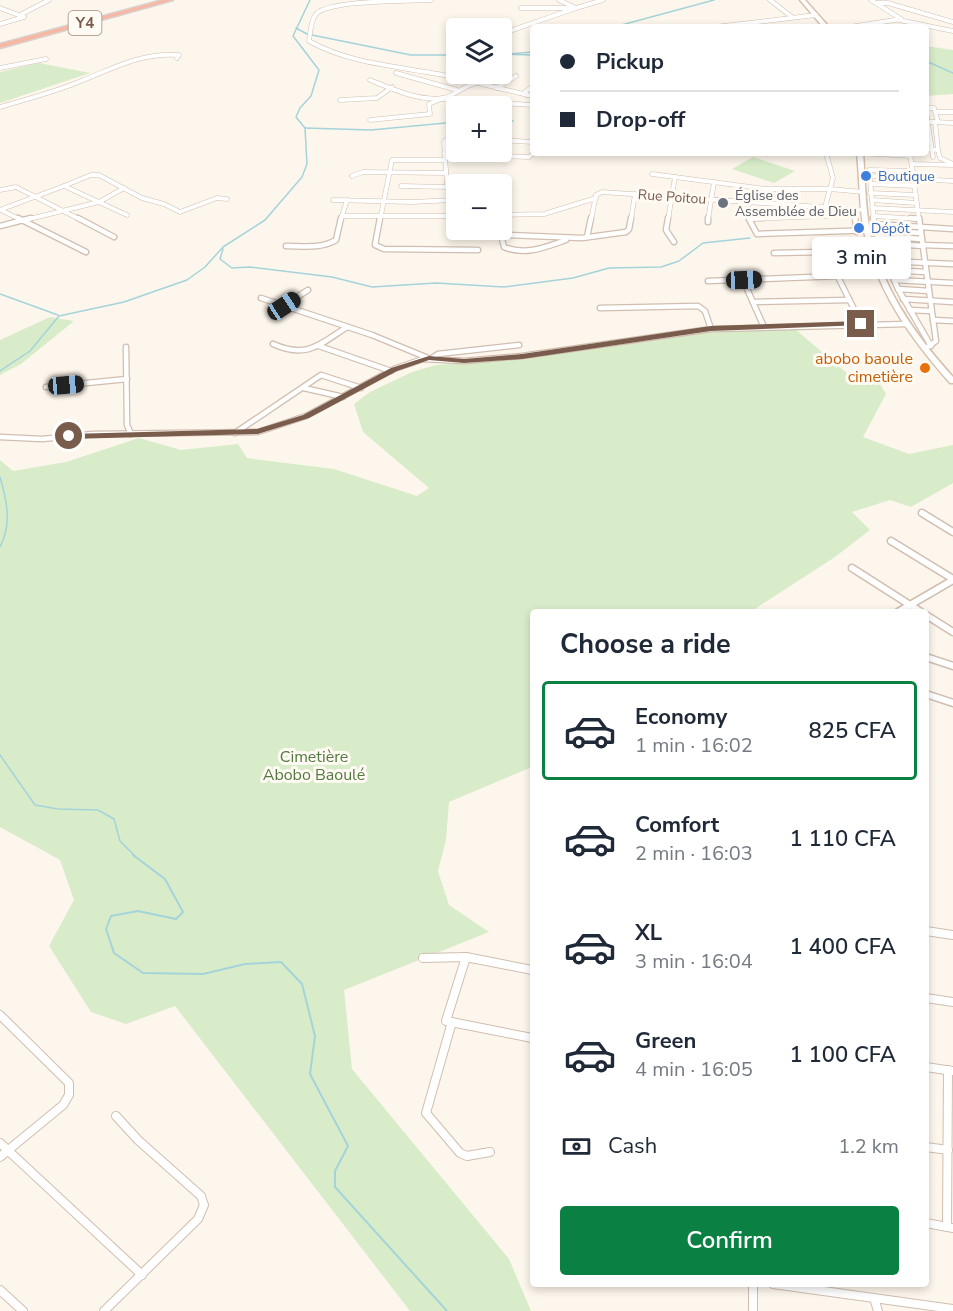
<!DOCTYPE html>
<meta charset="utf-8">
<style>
:root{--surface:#fff;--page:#f2f2f3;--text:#1f2937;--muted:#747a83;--line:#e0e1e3;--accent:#0b8043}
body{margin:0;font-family:"Nunito Sans",sans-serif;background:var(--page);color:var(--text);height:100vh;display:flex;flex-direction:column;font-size:22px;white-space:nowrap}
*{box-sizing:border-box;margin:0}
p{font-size:20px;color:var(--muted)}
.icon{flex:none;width:33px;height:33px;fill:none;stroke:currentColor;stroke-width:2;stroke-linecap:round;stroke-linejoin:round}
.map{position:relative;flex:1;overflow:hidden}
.details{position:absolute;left:530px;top:609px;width:399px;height:678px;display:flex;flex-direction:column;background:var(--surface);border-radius:6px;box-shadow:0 3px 9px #0003}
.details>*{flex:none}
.hud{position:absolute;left:530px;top:24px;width:399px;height:132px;border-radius:6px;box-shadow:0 3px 9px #0003;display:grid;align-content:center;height:132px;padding:0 30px;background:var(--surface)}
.controls{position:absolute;left:446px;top:18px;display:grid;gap:12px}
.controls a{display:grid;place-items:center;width:66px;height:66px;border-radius:6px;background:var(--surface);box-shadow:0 3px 9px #0003;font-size:30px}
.end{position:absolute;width:27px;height:27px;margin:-14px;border:8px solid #7a5c4d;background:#fff;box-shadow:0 0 0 3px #fff}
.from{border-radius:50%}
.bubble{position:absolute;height:42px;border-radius:6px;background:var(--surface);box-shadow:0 3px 9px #0003;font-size:20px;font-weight:600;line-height:42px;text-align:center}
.car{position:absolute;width:18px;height:36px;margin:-18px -9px;border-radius:8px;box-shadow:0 0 4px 2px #0007;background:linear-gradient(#222 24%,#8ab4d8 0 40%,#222 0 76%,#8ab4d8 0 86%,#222 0)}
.hud b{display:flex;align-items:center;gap:21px;height:57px;font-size:22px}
.hud b+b{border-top:2px solid var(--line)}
.hud i{width:15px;height:15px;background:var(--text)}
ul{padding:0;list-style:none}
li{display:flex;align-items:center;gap:18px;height:99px;margin:0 12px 9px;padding:0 18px;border:3px solid transparent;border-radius:6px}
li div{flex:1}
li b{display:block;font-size:22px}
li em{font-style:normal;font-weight:600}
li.on{border-color:var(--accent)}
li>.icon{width:54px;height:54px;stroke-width:1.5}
h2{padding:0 30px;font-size:27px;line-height:72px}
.pay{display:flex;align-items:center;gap:15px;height:66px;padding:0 30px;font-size:22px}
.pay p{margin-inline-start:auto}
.cta{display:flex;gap:12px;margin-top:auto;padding:12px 30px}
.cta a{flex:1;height:69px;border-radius:6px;background:var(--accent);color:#fff;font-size:24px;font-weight:600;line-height:69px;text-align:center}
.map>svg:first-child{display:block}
</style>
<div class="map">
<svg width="953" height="1311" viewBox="0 0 953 1311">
<rect width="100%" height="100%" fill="#fdf6ec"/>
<g fill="#d8ecc9">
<polygon points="926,46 953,50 953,94 926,96"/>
<polygon points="39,63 90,73 0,103 0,72"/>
<polygon points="753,157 795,171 774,183 732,169"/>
<polygon points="50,317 74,321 21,364 0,375 0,340"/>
<polygon points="741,329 795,329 856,381 875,376 886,394 863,437 909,454 953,445 953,483 911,507 890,500 852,512 870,530 835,557 750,612 532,612 532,767 449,802 446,840 438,871 449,905 489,932 344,990 352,1069 509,1259 531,1311 410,1311 175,1006 126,1024 91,1012 49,946 74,900 60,860 0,827 0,460 13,471 66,462 139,438 181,450 238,444 247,458 334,469 417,496 429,488 363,432 354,404 370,392 412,372 436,365 515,360 576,348 656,336"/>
</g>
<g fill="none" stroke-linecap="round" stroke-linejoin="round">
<g stroke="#a5d3da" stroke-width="1.5">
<polyline points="614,27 714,0"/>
<polyline points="296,28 307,34"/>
<polyline points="312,35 411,55 456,55"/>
<polyline points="501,54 532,55"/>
<polyline points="509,54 532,52"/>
<polyline points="926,61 953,73"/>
<polyline points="501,120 513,121"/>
<polyline points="305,128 371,130 456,122"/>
<polyline points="223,249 220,259 232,268 249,267 332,277 372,287 436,283 504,287 573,278 609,268 661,267 679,261 703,243 750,238"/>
<polyline points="0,294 58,315"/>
<polyline points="0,371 30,351 59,316 124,302 187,280 205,267 223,247 265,220 302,177 307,164 305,128 296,117 300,108 311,96 319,70 293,36 310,0"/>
<path d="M0,477C7,501 12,524 0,547"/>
<polyline points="0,755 35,805 58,809 98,810 114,819 120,841 135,856"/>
</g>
<polyline stroke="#a5d3da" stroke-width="2" points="133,855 165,879 183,912 176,919 138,911 111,916 106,929 114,953 143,973 203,974 245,964 281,962 302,984 315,1036 310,1074 348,1146 335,1171 335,1187 447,1311"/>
<g stroke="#d1beb0" stroke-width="5">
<g id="street-far3">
<path d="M431,0C410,1 329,0 316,14C311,20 310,33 309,41C348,63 394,66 438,74C469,80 501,89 532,96"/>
<polyline points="559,0 576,8 603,0"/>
<polyline points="770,0 792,17"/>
<polyline points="871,0 901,19"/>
<polyline points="876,3 888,3 953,22"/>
<polyline points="0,8 24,17"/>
<polyline points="521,8 569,8"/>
<polyline points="20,15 49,0"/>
<polyline points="899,20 953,31"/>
<polyline points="0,24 24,17"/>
<polyline points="715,27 816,15"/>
<polyline points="850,27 901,19"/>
<polyline points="501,34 576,8"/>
<polyline points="0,68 46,59"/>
<polyline points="396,73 457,90"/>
<path d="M370,80C390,88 420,102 443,98C455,96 464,85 477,83"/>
<polyline points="497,88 516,76"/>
<polyline points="527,95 525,92 532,87"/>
<polyline points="340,100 377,98 392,87"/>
<path d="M0,107C27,99 55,92 81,81C114,68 142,52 179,55L177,58"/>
<polyline points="926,108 934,108 938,122"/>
<polyline points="926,111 933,157"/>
<polyline points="937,112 953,112"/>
<polyline points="370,120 430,114 429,104 441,99 532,105"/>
<polyline points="926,122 935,122 938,150 926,149"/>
<polyline points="936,122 953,123"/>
<polyline points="456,139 447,139 444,142 447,184 456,205"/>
<polyline points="501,140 532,142"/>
<polyline points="938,150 940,158 953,164"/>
<polyline points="860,153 911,156"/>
<polyline points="910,153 919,220"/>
<polyline points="444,154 529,157 534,153"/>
<polyline points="912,164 953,165"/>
<polyline points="652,174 766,189 830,189 863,192"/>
<polyline points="352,176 363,172 446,173"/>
<polyline points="869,176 953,181"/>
<polyline points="871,184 915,186"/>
<polyline points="64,186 91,175 99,175 142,198 164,204 180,212 217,198 227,199"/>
<polyline points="401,186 448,187"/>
<polyline points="0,190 16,187 81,220"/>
<polyline points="870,193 916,195"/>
<polyline points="333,200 412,202 453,200"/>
<polyline points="872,200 917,203"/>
<polyline points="748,202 749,219 853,215 855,220"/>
<polyline points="825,207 833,178 826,153"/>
<polyline points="872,208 953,212"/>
<polyline points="0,210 64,186 127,215"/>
<polyline points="1,210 21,220"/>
<polyline points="501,215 544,214 596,198"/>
<polyline points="342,216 347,200"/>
<polyline points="873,216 919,219"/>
<polyline points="25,220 99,202 124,188"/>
<polyline points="341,220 342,216 456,216"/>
<polyline points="380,220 392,160 444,160"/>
<polyline points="591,220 596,195 602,192 864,210"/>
<polyline points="631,220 635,194"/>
<polyline points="668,220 675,177"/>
<polyline points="708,220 714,182"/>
<polyline points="874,220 869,170 913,171"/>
</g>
</g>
<g stroke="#d1beb0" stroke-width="7">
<g id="street-far2">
<polyline points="18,218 86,252"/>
<polyline points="78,218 114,237"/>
<polyline points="380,218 375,245 384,249 478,250"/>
<polyline points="668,218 666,230 674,242"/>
<polyline points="749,218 763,218"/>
<polyline points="855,218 857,232"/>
<polyline points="873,218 880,243 923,246"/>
<polyline points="911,218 919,219"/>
<polyline points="919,218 936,341 925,349"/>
<polyline points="749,219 757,234 876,230 921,233"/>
<polyline points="708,222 708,218"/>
<polyline points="874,224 953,229"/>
<polyline points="0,226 31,218"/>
<polyline points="470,230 481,234 582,238 626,232 629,229 631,218"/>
<path d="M501,235L504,247C525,256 546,247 566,240"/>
<polyline points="877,236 922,239"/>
<polyline points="587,237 591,218"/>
<polyline points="922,245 953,246"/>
<path d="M286,246C303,246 321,249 336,240L341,218"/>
<polyline points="825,251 861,323"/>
<polyline points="774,253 872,251"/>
<polyline points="889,270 926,272"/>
<polyline points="743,280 764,327"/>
<polyline points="894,280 953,283"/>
<polyline points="708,281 838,276"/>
<polyline points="898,289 929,291"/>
<polyline points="261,298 372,335 428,358"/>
<polyline points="903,299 953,302"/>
<polyline points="753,302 849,300"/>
<polyline points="283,306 308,290"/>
<polyline points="600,308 698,306 705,311 711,329 907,324"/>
<polyline points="910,310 931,311"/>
<polyline points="933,320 953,321"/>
<path d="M273,344C307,359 319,345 347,327"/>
<polyline points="319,346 391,371"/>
<polyline points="931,346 898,289 886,261 953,264"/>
<polyline points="126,347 127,425 131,434"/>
<polyline points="432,358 438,354 519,345"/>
<polyline points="46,387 127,379"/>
<polyline points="304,388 343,397"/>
<polyline points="235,433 321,375 361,388"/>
<polyline points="0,437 42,439 93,434 258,432 306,416 394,369 423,359 464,361 522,356 711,329"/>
</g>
</g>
<g stroke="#d1beb0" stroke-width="9">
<g id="street-far1">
<polyline points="922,513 953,532"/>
<polyline points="891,541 953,579"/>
<polyline points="852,568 921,612"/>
<polyline points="898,612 953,580"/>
<polyline points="926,615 953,632"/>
<polyline points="926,657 953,666"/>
<polyline points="926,694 953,703"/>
</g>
</g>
<g stroke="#d1beb0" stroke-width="10">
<g id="street">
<polyline points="926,931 953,935"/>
<polyline points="466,957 446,1021 532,1038"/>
<polyline points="423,958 466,957 532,970"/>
<polyline points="926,998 953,1002"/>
<polyline points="0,1015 69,1083 69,1095 63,1105 0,1157"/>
<polyline points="452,1022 426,1113 460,1153 467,1156 490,1152"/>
<polyline points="926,1067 953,1071"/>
<polyline points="0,1143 142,1275"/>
<polyline points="926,1147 948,1150"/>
<polyline points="926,1223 953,1228"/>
<polyline points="947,1227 948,1070"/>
<polyline points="753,1284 753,1311"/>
<polyline points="773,1284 953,1309"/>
<polyline points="0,1290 23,1311"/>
<polyline points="874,1298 878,1311"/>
<polyline points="104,1311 198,1219 204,1205 201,1196 138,1140 116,1116"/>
</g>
</g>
<g stroke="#d6c0b0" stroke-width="3">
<g id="secondary">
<polygon points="800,0 805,0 829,27 823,27"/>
<path d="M857,153H863C865,177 865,202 869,226C879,284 914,334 953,377V383H950C912,340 878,293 865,236C859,209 860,181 857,153Z"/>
</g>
</g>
<g stroke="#dad1cd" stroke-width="3">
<polygon id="highway" points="163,0 173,0 0,48 0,44"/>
</g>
<use href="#street-far3" stroke="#fff" stroke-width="4"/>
<use href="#street-far2" stroke="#fff" stroke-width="4.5"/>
<use href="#street-far1" stroke="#fff" stroke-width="6"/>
<use href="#street" stroke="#fff" stroke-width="8"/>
<use href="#secondary" fill="#fff" fill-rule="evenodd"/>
<use href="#highway" fill="#f7b7a3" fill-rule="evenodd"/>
</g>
<polygon fill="#7a5c4d" points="861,321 864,324 863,325 711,331 522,359 464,363 429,360 397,371 309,418 258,434 69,439 65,436 69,434 257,429 303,415 391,368 429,356 464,359 522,354 711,326"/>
<g fill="#3f7fe0" stroke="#fffaf3" stroke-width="2">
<circle cx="866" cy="176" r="6"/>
<circle cx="859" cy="228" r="6"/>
</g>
<circle fill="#6b7280" stroke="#fffaf3" stroke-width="2" cx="723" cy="203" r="6"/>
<circle fill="#e8710a" stroke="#fffaf3" stroke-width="2" cx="925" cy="368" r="6"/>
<g text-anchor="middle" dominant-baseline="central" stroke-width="6" stroke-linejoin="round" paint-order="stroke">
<g font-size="14" fill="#366cbe" stroke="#fffaf3" text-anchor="start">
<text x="878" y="176">Boutique</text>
<text x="871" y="228">Dépôt</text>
</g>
<g font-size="14" fill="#5b616d" stroke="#fffaf3" text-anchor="start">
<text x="735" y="195">Église des<tspan x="735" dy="16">Assemblée de Dieu</tspan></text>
</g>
<g font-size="14" fill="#7a5c4d" stroke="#fffaf3">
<text transform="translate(672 197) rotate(4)">Rue Poitou</text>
</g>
<rect fill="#fffaf3" stroke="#a28b7f" stroke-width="1.5" x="68.5" y="11" width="33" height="24" rx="4.5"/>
<g font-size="15" font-weight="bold" fill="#7a5c4d">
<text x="85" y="23">Y4</text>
</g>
<g font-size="16" fill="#c56008" stroke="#fffaf3" text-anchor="end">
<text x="913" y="359">abobo baoule<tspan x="913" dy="18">cimetière</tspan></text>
</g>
<g font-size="16" fill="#537a41" stroke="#fffaf3">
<text x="314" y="757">Cimetière<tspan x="314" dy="18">Abobo Baoulé</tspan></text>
</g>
</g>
</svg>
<div class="controls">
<a><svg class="icon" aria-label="layers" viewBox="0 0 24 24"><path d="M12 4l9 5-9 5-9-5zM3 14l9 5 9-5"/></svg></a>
<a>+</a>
<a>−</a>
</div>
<i class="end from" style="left:69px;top:436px"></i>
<i class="end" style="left:861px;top:324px"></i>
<div class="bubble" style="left:812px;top:237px;width:99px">3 min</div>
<i class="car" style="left:744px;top:280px;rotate:88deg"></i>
<i class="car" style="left:284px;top:306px;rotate:57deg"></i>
<i class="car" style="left:66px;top:385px;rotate:85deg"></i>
<div class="hud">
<b><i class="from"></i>Pickup</b>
<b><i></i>Drop-off</b>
</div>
<section class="details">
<h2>Choose a ride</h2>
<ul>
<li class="on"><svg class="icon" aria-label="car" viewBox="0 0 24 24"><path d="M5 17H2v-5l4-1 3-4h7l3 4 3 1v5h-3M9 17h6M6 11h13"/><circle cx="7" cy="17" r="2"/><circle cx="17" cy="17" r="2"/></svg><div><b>Economy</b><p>1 min · 16:02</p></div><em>825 CFA</em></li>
<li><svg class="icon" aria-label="car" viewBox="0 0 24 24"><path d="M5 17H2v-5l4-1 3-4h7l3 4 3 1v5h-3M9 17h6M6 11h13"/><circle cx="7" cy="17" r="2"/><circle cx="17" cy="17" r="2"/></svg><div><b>Comfort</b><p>2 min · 16:03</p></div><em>1 110 CFA</em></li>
<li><svg class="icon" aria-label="car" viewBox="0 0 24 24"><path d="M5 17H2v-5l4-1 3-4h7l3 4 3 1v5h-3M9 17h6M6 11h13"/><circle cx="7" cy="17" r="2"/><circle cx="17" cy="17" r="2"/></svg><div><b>XL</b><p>3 min · 16:04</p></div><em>1 400 CFA</em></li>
<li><svg class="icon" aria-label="car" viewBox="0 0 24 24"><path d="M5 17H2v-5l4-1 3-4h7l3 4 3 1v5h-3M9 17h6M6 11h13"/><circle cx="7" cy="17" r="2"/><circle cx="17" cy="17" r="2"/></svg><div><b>Green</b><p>4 min · 16:05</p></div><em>1 100 CFA</em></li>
</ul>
<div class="pay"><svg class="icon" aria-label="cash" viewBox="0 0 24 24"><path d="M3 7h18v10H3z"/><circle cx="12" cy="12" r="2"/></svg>Cash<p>1.2 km</p></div>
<div class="cta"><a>Confirm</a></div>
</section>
</div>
